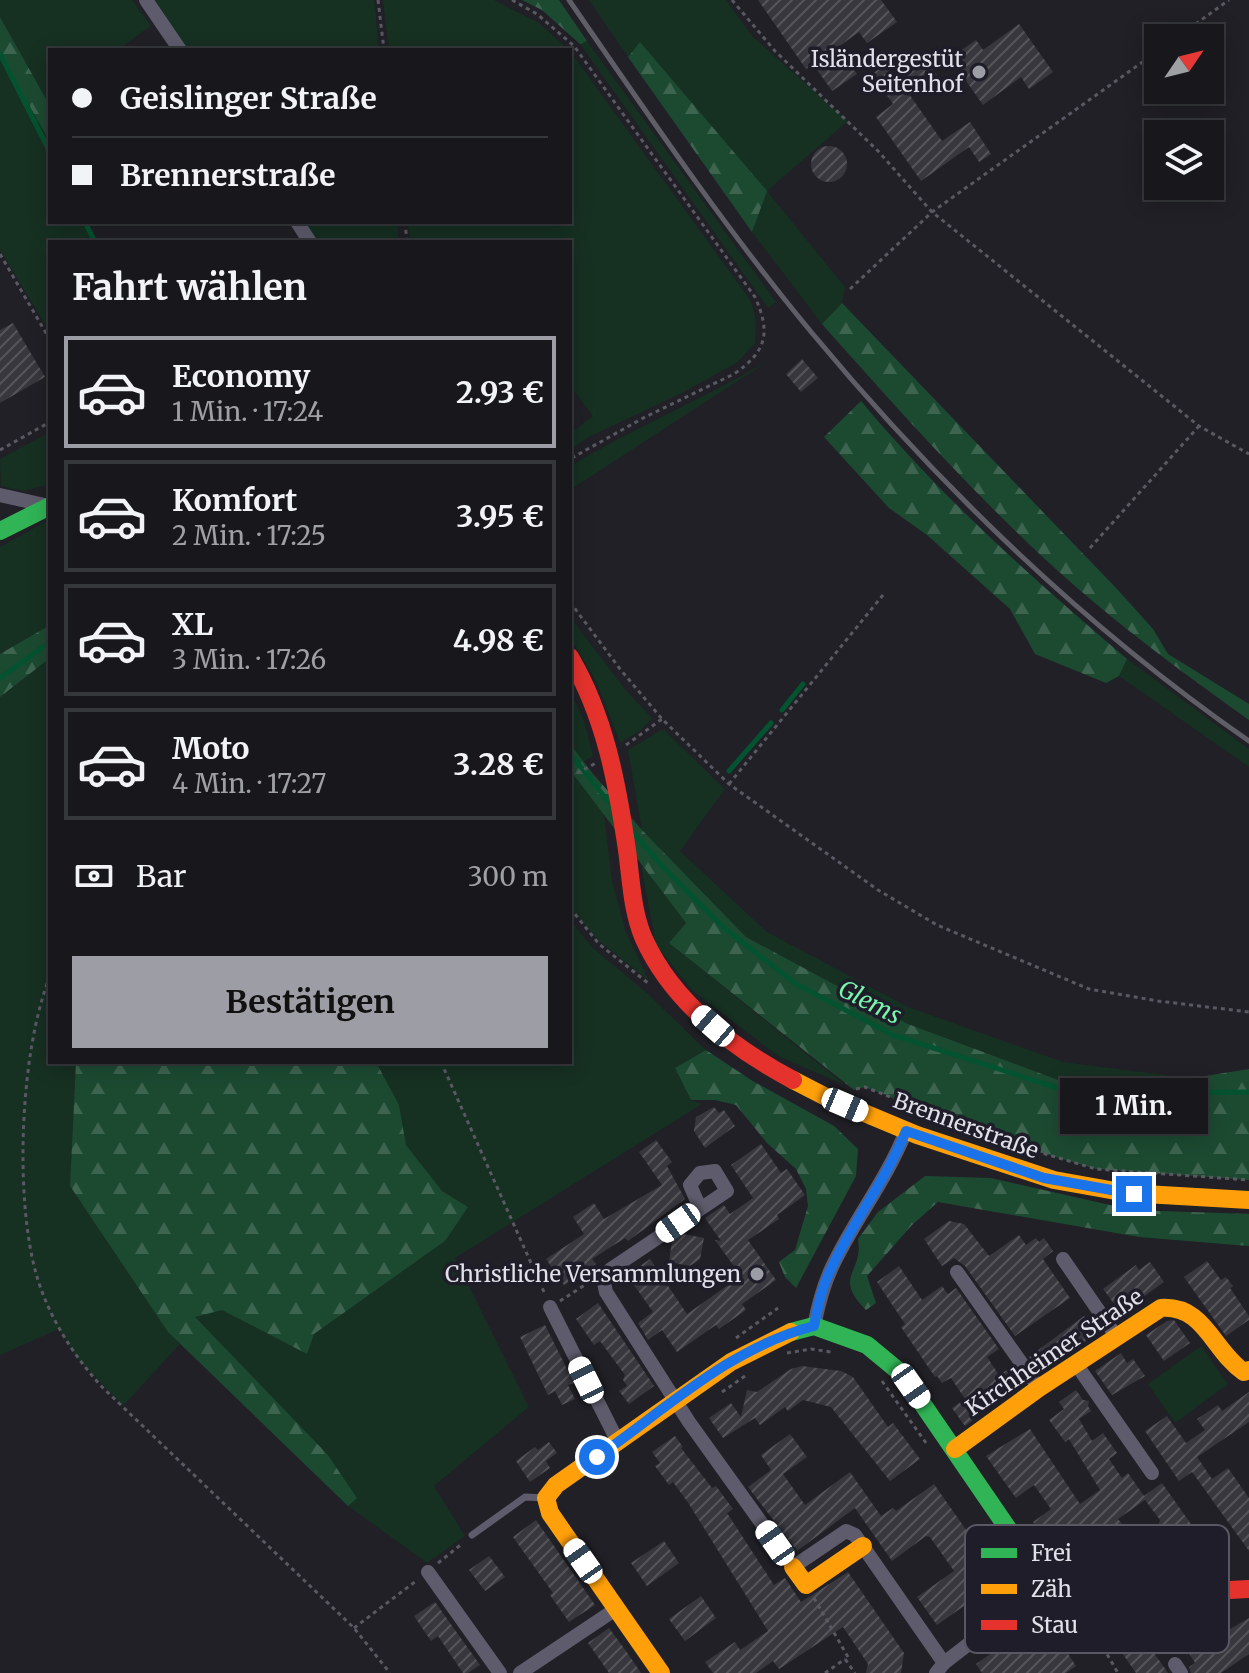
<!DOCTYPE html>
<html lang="de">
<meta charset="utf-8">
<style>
:root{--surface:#18181c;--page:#212125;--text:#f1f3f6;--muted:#9fa0a3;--line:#36373b;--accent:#9d9da5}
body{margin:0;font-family:Merriweather,serif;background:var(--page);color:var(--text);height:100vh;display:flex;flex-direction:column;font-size:30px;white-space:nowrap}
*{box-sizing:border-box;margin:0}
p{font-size:26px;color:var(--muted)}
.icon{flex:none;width:44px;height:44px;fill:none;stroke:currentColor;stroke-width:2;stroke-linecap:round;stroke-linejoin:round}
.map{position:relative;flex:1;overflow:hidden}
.panel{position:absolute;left:48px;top:240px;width:524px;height:824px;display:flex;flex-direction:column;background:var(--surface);border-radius:0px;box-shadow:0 4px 20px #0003,0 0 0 2px var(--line)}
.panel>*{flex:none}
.top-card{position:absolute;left:48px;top:48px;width:524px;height:176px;border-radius:0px;box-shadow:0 4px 20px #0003,0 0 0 2px var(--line);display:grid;align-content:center;height:176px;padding:0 24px;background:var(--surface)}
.needle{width:52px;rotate:55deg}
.controls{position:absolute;left:1144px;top:24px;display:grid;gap:16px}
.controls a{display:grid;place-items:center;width:80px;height:80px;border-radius:0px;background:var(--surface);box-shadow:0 4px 20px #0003,0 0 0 2px var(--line);font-size:40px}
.end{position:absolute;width:36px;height:36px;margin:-18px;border:10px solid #1a73e8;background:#fff;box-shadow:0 0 0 4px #fff}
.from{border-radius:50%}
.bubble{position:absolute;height:56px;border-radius:0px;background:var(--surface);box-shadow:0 4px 20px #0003,0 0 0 2px var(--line);font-size:26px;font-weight:700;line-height:56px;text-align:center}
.car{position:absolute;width:24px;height:48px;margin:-24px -12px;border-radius:10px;box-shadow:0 0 6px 2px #0007;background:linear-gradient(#fff 24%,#345 0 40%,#fff 0 76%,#345 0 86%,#fff 0)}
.top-card b{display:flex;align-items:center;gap:28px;height:76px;font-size:30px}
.top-card b+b{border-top:2px solid var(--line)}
.top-card i{width:20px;height:20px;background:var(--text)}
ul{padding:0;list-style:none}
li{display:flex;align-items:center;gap:24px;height:112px;margin:0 16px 12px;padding:0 8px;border:4px solid var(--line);border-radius:0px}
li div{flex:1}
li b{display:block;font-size:30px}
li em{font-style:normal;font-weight:700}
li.selected{border-color:var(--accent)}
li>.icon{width:72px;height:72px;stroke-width:1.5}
h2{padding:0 24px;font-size:36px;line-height:96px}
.pay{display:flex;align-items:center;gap:20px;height:88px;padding:0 24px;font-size:30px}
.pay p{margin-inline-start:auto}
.action{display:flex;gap:16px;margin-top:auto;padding:16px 24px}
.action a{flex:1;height:92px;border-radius:0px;background:var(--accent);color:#111;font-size:32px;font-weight:700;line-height:92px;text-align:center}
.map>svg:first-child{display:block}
</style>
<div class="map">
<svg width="1249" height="1673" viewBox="0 0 1249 1673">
<defs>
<pattern id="forest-firs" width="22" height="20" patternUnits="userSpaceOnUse" patternTransform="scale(2)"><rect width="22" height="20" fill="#1c4a31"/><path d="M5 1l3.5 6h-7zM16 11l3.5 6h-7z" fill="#3d644f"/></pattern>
<pattern id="building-hatch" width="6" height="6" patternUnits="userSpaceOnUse" patternTransform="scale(2)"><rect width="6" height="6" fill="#38373d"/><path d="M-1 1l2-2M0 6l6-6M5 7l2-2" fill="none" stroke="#545459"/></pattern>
</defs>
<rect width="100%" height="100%" fill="#202026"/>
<g fill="#163022">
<polygon points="0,0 132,0 151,26 117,50 50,50 50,98 47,100 0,17"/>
<polygon points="153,0 374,0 379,50 187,50"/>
<polygon points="383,0 494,0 539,23 569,50 389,50"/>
<polygon points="589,0 726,0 753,37 848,121 767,191 845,287 842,303 822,324 752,232 766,191 640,43 628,57"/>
<polygon points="587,41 776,302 768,308 580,44"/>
<polygon points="570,51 751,301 756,319 755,343 738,362 682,393 589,437 570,450 570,434 593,416 570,386 570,242 411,242 407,222 570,222"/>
<polygon points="0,53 50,142 50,222 88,222 98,242 50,242 50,332 0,250"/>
<polygon points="304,222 397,222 399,242 317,242"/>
<path d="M773,358L570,490V466C636,427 707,397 773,358Z"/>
<polygon points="50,432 50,484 24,491 1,486 0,459"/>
<polygon points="50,519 50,625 0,654 0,547"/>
<polygon points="570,617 624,688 652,718 641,730 620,743 597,683 570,637"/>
<polygon points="50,658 50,1062 76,1062 70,1186 168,1332 180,1344 123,1406 77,1358 59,1329 0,1355 0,697"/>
<polygon points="1127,659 1249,749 1249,767 1119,676"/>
<polygon points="570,691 584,721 593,756 583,762 570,744"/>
<polygon points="663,729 725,789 680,851 767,932 908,1007 1063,1062 1189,1078 1155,1084 1061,1081 908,1024 746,937 642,830 628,750"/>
<polygon points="570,770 604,815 612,880 625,930 649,981 598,940 570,907"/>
<polygon points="641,864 686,923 669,943 845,1085 778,1056 692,990 656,945"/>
<polygon points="570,920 593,948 647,993 706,1050 675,1068 691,1100 702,1104 455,1258 529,1407 434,1486 465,1536 427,1563 348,1506 357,1497 195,1317 224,1307 314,1334 445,1241 468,1207 442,1191 406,1145 399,1105 376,1062 570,1062"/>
<polygon points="1201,1346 1228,1384 1175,1423 1148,1384"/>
</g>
<g fill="url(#forest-firs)">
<polygon points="522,0 559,0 587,41 580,44 542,10"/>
<polygon points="0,17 50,106 50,142 0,54"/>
<polygon points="640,42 767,191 752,232 628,57"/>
<path d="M842,303L1117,589L1153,629L1168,654L1249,704V720C1189,677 1131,635 1075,586C984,506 903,415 822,324Z"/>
<path d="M861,401C940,496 1033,579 1127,659L1119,676L1106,683L1035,654L1010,609L927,535L889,508L824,437Z"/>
<polygon points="50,625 50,658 0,697 0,654"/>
<polygon points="570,744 594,775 642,830 746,937 908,1024 1061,1081 1155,1084 1249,1069 1249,1180 1096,1169 998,1140 865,1087 854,1090 669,943 686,923 570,770"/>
<polygon points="706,1050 751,1080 834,1126 858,1149 856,1176 796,1288 785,1277 779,1262 795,1250 808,1206 806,1189 796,1169 767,1143 736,1105 715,1100 691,1100 675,1068"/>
<polygon points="76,1062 376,1062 399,1105 406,1145 442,1191 468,1207 445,1241 314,1334 307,1354 222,1310 195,1317 327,1454 357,1498 348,1506 168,1332 70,1186"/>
<path d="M925,1176L991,1178L1132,1210L1249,1214V1246L1139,1237L938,1202L912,1225L867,1276L876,1303L866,1310C832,1276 864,1273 858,1239L878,1212Z"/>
</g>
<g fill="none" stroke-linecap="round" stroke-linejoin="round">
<g stroke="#035330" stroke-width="5">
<polyline points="0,54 50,152"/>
<polyline points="85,222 95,242"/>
<polyline points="0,678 50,642"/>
<polyline points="782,710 803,684"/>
<polyline points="570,753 614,809"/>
<polyline points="729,771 771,723"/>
<polyline points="630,829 664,868 723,927 796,984 893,1035 1061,1089 1160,1093 1249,1092"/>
</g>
</g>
<g fill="url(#building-hatch)">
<polygon points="758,0 881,0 897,22 867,43 859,32 838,47 857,74 832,91 813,64 806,69"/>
<polygon points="1019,24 1053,72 1029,89 1021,77 983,105 950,58 976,40 983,50"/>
<polygon points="927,61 937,75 909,94 942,141 970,122 991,154 979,162 969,147 921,181 876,117 893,104 872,74 885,65 897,82"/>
<circle cx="829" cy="164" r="18"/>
<polygon points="13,323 45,377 0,403 0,330"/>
<polygon points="802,359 818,378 801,392 786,374"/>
<polygon points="714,1107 719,1113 724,1110 735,1126 705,1148 694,1131 696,1117"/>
<polygon points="656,1140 672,1162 667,1166 685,1199 628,1241 625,1238 592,1259 596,1264 564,1285 546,1259 584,1234 573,1217 594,1203 604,1219 662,1185 639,1152"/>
<polygon points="761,1144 781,1173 787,1169 805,1195 777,1215 779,1219 748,1240 776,1280 742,1304 746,1310 719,1329 716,1325 677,1352 662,1330 648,1340 638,1323 653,1312 627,1275 650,1259 687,1314 741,1276 715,1240 721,1241 705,1218 724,1205 730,1214 753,1198 731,1165"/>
<polygon points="949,1221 964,1224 989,1256 1019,1235 1026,1245 1036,1238 1039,1242 1044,1238 1053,1251 1043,1259 1070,1298 1015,1336 965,1266 954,1258 942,1266 924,1239"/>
<polygon points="683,1234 704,1238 700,1259 690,1266 669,1262 672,1241"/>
<polygon points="1207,1261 1221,1280 1226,1277 1233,1286 1230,1288 1249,1316 1249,1320 1226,1336 1184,1277"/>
<polygon points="1150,1262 1164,1282 1121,1313 1103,1289 1136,1265 1139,1270"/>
<polygon points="899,1266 922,1300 942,1286 948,1294 956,1288 999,1349 987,1357 999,1375 1012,1367 1023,1383 965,1426 952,1408 965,1399 951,1378 942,1383 937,1376 935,1377 901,1327 905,1324 877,1282"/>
<polygon points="598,1303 654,1386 629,1404 619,1391 627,1386 623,1380 625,1375 600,1341 594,1345 576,1319"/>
<polygon points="1084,1316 1097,1334 1040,1372 1029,1357"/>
<polygon points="1174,1320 1190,1343 1164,1361 1146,1335 1167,1321"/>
<polygon points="545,1325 574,1383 568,1385 575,1399 562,1405 555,1391 548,1395 520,1337"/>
<polygon points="1121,1353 1127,1363 1133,1359 1145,1376 1112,1395 1095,1371"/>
<polygon points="802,1366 841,1371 853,1377 888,1427 893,1423 920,1459 890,1481 831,1407 803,1400 788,1411 785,1407 760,1425 755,1418 723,1438 709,1418 731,1403 741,1417 747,1390 757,1392 791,1369"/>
<polygon points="1076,1390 1083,1400 1089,1401 1088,1406 1091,1411 1079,1419 1092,1441 1103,1433 1117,1453 1109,1459 1122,1478 1128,1473 1144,1496 1162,1483 1203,1541 1205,1540 1211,1548 1213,1546 1220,1555 1199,1571 1188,1556 1182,1560 1158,1526 1160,1520 1145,1500 1118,1519 1146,1555 1121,1574 1099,1546 1087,1555 1066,1525 1045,1540 1033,1522 1051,1509 1034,1485 1016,1498 986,1456 1030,1429 1080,1504 1100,1490 1069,1439 1065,1442 1049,1420 1064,1409 1059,1402"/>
<polygon points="1249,1392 1249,1422 1197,1457 1212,1479 1228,1468 1249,1498 1249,1551 1192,1472 1179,1481 1145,1431 1167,1416 1186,1443 1205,1430 1197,1419 1218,1405 1222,1411"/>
<polygon points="790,1434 807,1457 783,1474 805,1505 850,1472 881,1516 893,1508 896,1511 934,1484 1001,1580 937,1625 917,1597 954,1571 930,1537 926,1536 892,1561 855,1508 797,1551 748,1487 771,1470 761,1455"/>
<polygon points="675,1436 683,1447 681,1448 712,1488 716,1486 733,1509 727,1513 774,1585 785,1578 801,1602 848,1572 904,1653 901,1673 866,1673 868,1664 843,1627 779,1669 773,1661 756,1673 713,1673 705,1662 735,1642 740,1650 768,1631 689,1504 673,1482 669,1485 655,1466 660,1463 652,1452"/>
<polygon points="549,1442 557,1453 546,1461 550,1468 530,1482 516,1461 535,1447 538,1450"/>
<polygon points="536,1520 595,1605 569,1622 550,1595 553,1593 513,1537"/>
<polygon points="664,1541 679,1563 647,1586 631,1563"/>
<polygon points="489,1556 505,1577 485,1591 469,1570"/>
<polygon points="701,1596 716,1618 685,1641 669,1619"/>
<polygon points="435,1602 480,1665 468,1673 463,1673 438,1636 431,1641 414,1616"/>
<polygon points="1044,1617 1076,1666 1066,1673 982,1673 976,1664"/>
<polygon points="1222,1618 1230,1629 1249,1618 1249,1654 1221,1673 1191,1673 1189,1667 1195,1663 1185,1647"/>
<polygon points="1137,1624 1149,1641 1147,1643 1168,1673 1136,1673 1113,1640"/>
<polygon points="609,1628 626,1651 641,1673 609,1673 588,1643"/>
</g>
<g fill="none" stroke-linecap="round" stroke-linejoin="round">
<g stroke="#5a5963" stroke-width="3" stroke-dasharray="4 4" stroke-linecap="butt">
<polyline points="378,0 384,50"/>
<path d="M512,0L537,14L574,46L755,297C771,333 767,351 734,374L645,417L570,459"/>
<polyline points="732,0 775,51 878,151 932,212 1199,426 1249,454"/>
<polyline points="1176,38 1229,0"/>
<polyline points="405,222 407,242"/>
<polyline points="0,254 50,340"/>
<polyline points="850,289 932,212 1158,51"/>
<polyline points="0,450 50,422"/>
<polyline points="1090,548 1199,426"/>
<polyline points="570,602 620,669 662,719 729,784 878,890 937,925 1089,989 1158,1001 1249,1012"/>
<polyline points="626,745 662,719"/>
<polyline points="570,777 596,763"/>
<polyline points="729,784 883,595"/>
<polyline points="570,908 599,944 648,983"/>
<path d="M50,976C20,1051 14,1199 37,1277C50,1319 72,1353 101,1386L354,1628L390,1673"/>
<polyline points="441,1062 544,1292"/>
<polyline points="856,1089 865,1087 998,1140 1096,1169 1249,1180"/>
<polyline points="560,1301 588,1283"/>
<polyline points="736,1338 778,1308"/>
<polyline points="787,1353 811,1349 831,1352"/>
<polyline points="882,1381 926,1443"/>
<polyline points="722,1392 745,1376"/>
<polyline points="438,1563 463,1543"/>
<polyline points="814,1598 848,1657 845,1659 855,1673"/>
<polyline points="1079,1606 1118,1673"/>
<polyline points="354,1628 416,1581"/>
<polyline points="825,1673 845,1659"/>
</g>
<polyline stroke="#5e5c6c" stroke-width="7" points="472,1535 525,1497 546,1498"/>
<g stroke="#5e5c6c" stroke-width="14">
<polyline points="146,0 180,50"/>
<polyline points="297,222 310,242"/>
<polyline points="0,495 49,506"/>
<polyline points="700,1208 690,1185 700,1173 715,1171 727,1191 611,1269 603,1278 606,1292 689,1422 793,1567 846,1531 855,1535 944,1663"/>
<polyline points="1063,1259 1116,1336"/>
<polyline points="957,1272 1039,1388"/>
<polyline points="550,1307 618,1442"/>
<path d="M814,1326C818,1306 823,1286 832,1267C854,1220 886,1181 906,1131"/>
<polyline points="1076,1364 1152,1473"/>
<polyline points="428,1572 500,1673"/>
<polyline points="1175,1664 1181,1673"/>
<polyline points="520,1673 616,1609"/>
<polyline points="936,1673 944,1663 1054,1578"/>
</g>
<g stroke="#30b455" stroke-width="18">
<polyline points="0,531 50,506"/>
<polyline points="791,1332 814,1326 867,1345 902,1374 1024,1552 1054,1578 1070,1586 1105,1596 1113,1596"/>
</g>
<g stroke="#ff9f0a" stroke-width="18">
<polyline points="793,1080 826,1097 917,1135 1054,1180 1127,1193 1249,1200"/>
<path d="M955,1449L1039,1388L1161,1308C1205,1305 1212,1350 1244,1372L1249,1370"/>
<polyline points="793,1567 806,1585 863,1546"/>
<polyline points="661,1673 550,1513 546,1498 556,1485 731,1362 791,1332"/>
</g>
<g stroke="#e5322d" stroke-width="18">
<path d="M570,657C605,717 617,782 627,850C631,879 632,912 644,939C673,1003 733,1048 793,1080"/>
<polyline points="1113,1596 1249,1589"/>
</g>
<path stroke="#5f5e67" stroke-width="5" d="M569,0C647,113 724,227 812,333C940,487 1085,627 1249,741"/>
</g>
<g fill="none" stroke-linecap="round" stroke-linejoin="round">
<path stroke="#1a73e8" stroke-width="10" d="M597,1457C666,1409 731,1347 814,1326C818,1306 822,1286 832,1267C854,1220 886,1180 906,1131L1044,1178L1134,1194"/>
</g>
<g fill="#9d9da5" stroke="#1e1d29" stroke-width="3">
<circle cx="979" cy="72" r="8"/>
<circle cx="757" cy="1274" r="8"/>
</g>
<g text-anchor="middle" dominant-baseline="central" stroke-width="7" stroke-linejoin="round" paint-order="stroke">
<g font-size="22" fill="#e1e1e9" stroke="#1e1d29" text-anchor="end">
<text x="963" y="59">Isländergestüt<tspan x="963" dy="25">Seitenhof</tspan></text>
<text x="741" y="1274">Christliche Versammlungen</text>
</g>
<g font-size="22" fill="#e1e1e9" stroke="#1e1d29">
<text transform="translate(966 1125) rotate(20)">Brennerstraße</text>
<text transform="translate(1054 1352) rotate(-34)">Kirchheimer Straße</text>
</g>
<g font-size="24" font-style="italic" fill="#77f6ac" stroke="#1e1d29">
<text transform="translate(870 1002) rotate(27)">Glems</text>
</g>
</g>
<rect x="965" y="1525" width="264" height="128" rx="12" fill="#1e1d29" stroke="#585863" stroke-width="2"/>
<rect x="981" y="1548" width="36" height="10" fill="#30b455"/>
<rect x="981" y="1584" width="36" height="10" fill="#ff9f0a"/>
<rect x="981" y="1620" width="36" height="10" fill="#e5322d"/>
<g font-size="22" fill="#e1e1e9">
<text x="1031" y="1561">Frei</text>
<text x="1031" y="1597">Zäh</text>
<text x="1031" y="1633">Stau</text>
</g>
</svg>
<div class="controls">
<a><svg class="needle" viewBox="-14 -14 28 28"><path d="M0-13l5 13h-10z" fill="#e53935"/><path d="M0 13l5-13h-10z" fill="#9fa0a3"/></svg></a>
<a><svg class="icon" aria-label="layers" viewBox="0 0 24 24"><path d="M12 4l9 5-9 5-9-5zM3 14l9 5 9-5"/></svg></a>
</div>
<i class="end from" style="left:597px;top:1457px"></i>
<i class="end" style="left:1134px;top:1194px"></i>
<div class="bubble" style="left:1060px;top:1078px;width:148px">1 Min.</div>
<i class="car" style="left:713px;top:1026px;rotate:311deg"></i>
<i class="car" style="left:845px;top:1105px;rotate:113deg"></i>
<i class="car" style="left:678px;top:1223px;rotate:235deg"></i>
<i class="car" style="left:586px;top:1380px;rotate:334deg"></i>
<i class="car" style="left:911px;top:1386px;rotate:145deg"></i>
<i class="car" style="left:775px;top:1543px;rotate:325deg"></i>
<i class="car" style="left:583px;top:1561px;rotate:325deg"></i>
<div class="top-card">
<b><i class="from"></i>Geislinger Straße</b>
<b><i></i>Brennerstraße</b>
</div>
<section class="panel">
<h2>Fahrt wählen</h2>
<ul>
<li class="selected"><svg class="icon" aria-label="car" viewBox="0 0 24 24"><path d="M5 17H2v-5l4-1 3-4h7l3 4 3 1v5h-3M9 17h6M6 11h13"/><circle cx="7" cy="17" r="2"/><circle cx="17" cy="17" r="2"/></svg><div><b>Economy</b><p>1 Min. · 17:24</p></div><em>2.93 €</em></li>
<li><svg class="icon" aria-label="car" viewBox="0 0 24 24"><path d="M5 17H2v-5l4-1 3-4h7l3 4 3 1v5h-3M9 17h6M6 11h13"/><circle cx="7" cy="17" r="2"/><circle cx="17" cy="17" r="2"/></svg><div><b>Komfort</b><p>2 Min. · 17:25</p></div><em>3.95 €</em></li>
<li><svg class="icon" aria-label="car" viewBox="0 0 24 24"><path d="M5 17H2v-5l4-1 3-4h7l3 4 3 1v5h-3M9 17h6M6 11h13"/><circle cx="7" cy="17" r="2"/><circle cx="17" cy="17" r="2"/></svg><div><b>XL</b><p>3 Min. · 17:26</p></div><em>4.98 €</em></li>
<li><svg class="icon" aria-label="car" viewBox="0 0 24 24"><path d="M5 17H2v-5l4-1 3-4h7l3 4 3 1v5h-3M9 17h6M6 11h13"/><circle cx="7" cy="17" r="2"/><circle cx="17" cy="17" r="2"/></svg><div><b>Moto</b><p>4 Min. · 17:27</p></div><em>3.28 €</em></li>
</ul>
<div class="pay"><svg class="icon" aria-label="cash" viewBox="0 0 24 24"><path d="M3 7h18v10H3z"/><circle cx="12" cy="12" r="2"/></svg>Bar<p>300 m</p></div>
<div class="action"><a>Bestätigen</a></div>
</section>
</div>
